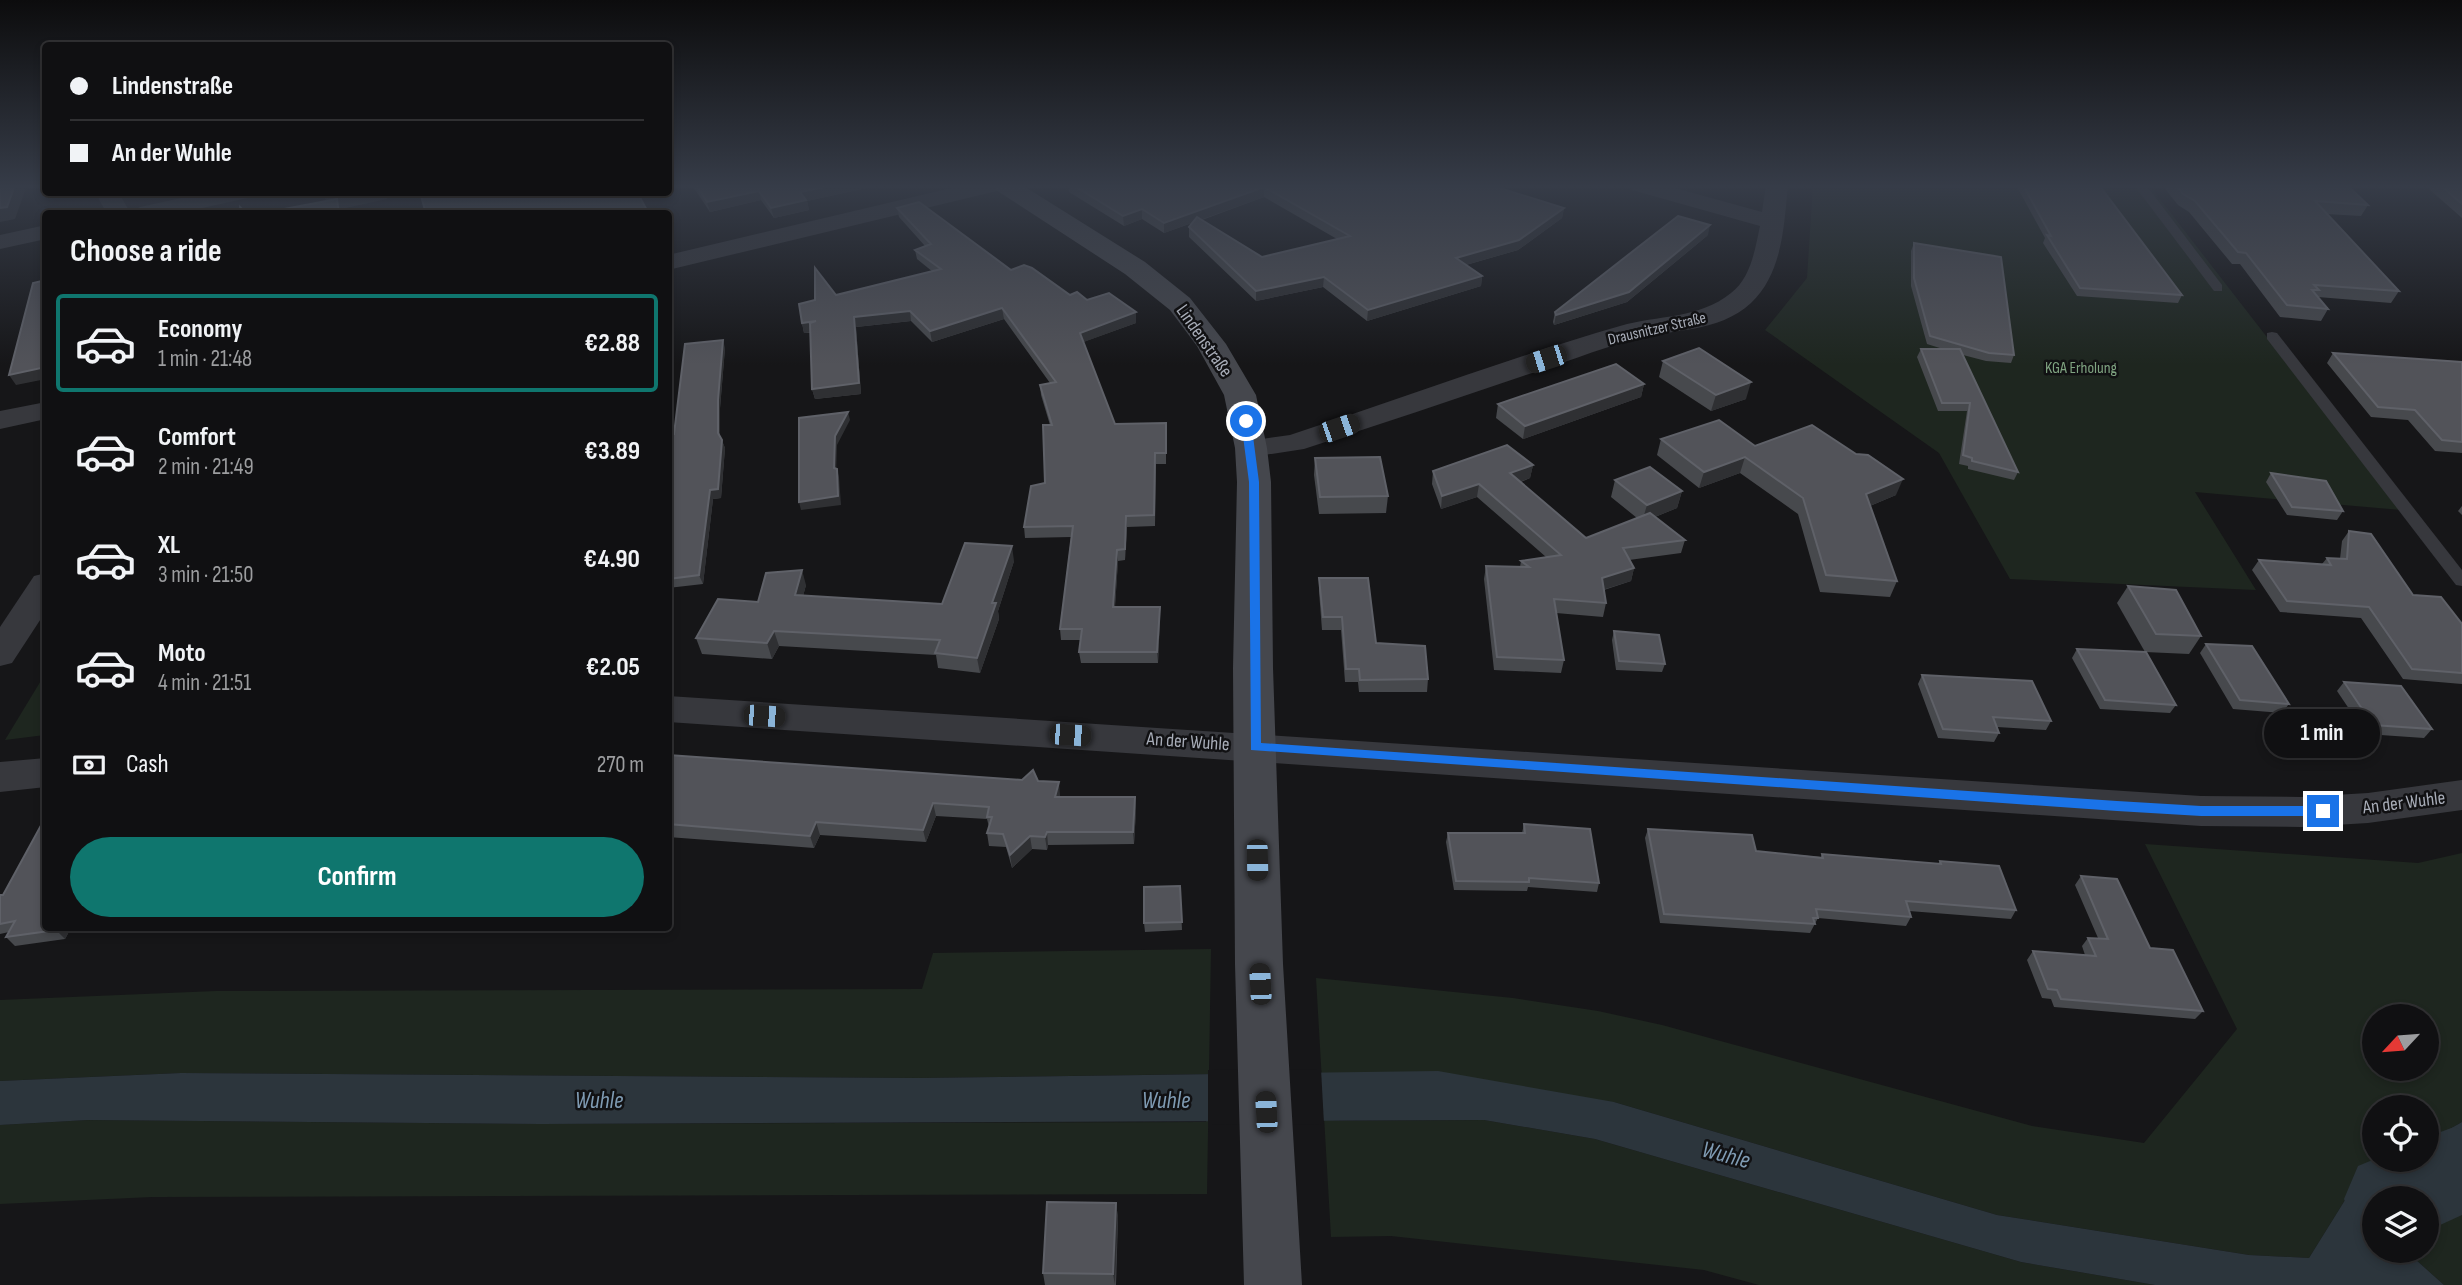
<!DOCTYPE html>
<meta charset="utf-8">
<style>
:root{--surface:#101012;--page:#19191b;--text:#f1f3f6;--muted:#9c9d9f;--line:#303032;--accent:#0f766e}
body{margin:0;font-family:"Sofia Sans Condensed",sans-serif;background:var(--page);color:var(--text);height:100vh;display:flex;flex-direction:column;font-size:26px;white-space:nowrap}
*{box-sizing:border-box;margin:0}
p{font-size:23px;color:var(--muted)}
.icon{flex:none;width:38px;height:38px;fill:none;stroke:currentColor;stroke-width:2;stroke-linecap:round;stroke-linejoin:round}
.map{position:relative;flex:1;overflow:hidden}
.details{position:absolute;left:42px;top:210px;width:630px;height:721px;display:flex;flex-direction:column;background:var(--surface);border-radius:7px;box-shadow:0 4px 10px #0003,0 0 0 2px var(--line)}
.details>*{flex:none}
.hud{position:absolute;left:42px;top:42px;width:630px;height:154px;border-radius:7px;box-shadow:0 4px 10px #0003,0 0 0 2px var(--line);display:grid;align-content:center;height:154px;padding:0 28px;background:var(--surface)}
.needle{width:46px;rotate:244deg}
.tools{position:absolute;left:2362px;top:1004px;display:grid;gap:14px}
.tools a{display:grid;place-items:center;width:77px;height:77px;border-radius:50%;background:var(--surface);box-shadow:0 4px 10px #0003,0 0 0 2px var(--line);font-size:35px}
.end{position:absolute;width:32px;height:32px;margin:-16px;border:9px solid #1a73e8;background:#fff;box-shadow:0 0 0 4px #fff}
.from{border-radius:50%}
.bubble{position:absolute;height:49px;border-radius:24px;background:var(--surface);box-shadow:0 4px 10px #0003,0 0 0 2px var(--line);font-size:23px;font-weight:700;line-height:49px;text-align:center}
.car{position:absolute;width:21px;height:42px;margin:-21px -10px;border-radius:9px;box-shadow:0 0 5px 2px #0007;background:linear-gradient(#222 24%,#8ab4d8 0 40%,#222 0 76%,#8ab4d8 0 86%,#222 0)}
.hud b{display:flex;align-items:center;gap:24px;height:66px;font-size:26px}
.hud b+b{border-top:2px solid var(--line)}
.hud i{width:18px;height:18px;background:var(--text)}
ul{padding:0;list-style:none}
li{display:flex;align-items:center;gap:21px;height:98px;margin:0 14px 10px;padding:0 14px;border:4px solid transparent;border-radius:7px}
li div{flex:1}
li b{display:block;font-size:26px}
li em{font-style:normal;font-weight:700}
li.current{border-color:var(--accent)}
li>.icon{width:63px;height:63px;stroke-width:1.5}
h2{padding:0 28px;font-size:32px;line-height:84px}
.pay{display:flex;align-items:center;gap:18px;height:77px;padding:0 28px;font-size:26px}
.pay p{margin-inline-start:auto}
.button{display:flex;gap:14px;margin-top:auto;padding:14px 28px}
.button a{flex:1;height:80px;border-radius:42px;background:var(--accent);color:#fff;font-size:28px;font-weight:700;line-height:80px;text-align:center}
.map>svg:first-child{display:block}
</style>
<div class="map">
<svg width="2462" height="1285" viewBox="0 0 2462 1285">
<rect width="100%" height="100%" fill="#161618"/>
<g fill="#1e261f" fill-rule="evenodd">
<polygon points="1813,185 2149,185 2401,510 2195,492 2256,590 2010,579 1939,453 1765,330 1807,278"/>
<polygon points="45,674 45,735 5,740"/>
<path d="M2145,844L2418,863L2462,853V1122L2427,1142V1108H2375V1160H2403L2355,1184L2309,1258L2249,1255L1997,1215L1614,1102L1326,1121L1484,1120L1595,1139L2021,1262L2155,1285H1759L1704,1270L1391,1236L1331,1237L1316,978L1513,998L1598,1011L1662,1025L2032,1126L2144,1143L2237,1029ZM2375,1017H2427V1069H2375Z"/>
<polygon points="1211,949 1207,1194 152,1197 0,1204 0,1125 88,1120 541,1124 1206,1122 1208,1074 919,1078 181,1073 0,1081 0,1000 216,991 922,989 933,953"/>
<polygon points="2427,1142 2462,1180 2462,1197 2427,1159"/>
<polygon points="2462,1205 2462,1285 2444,1285 2415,1259 2415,1251 2427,1251 2427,1219"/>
</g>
<g fill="#2c353c">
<polygon points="1438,1071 1614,1102 1997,1215 2249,1255 2309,1258 2355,1184 2403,1160 2427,1159 2462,1197 2462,1205 2427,1219 2427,1199 2375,1199 2375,1251 2415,1251 2415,1259 2444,1285 2155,1285 2021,1262 1595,1139 1484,1120 541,1124 88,1120 0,1125 0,1081 181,1073 919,1078"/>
<polygon points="2462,1122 2462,1180 2427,1142"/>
</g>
<polygon fill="#161618" points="1321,1069 1324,1124 1208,1125 1208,1070"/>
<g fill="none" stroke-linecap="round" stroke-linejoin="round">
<polygon fill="#2c353c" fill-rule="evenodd" points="2454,1127 2462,1130 2462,1215 2427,1231 2427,1199 2375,1199 2375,1239 2358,1232 2344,1199 2358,1166 2375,1159 2427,1160 2427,1137"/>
<g fill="#37383d" fill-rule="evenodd">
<polygon points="2134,185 2146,185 2222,285 2222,291 2214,291"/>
<polygon points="2272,332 2277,333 2462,570 2462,586 2456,585 2267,339 2267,333"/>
</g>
<g fill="#37383d" fill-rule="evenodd">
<polygon points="964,185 1004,185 1001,190 668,270 668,255"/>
<path d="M1629,185H1664L1762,212L1766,185H1788C1784,224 1783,273 1751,303C1719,333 1670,329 1631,340C1596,350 1561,364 1526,375C1452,400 1378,425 1304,449L1251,457L1241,454L1236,448L1241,442L1290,435C1400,399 1509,358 1620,326C1658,315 1699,319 1731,293C1751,278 1755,249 1760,226L1632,190Z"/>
<polygon points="95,192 118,192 130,212 140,207 209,192 255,192 252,197 175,214 107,214"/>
<polygon points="46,225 46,239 0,249 0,235"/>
<polygon points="46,402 46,419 0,429 0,411"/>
<polygon points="46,573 46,611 12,663 0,666 0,627 34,576"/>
<polygon points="668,696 2201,796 2301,797 2368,793 2462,780 2462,810 2368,823 2301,827 2201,826 668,722"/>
<polygon points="46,758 46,787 0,792 0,762"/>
</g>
<polygon fill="#45474d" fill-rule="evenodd" points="993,185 1022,185 1145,262 1190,298 1226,344 1256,395 1267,448 1271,482 1273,668 1283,964 1302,1285 1244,1285 1235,964 1233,668 1237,482 1235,448 1224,395 1197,346 1170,310 1125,274 996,190"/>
</g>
<g fill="#47494d" fill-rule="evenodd">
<polygon points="692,185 880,185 807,201 809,210 774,218 761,200 710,212"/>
<path d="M1068,185H1490L1564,208L1562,218L1518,250L1466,265L1482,276L1481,286L1367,321L1323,287L1256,301L1189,237V227L1192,223L1164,233L1142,219L1124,226L1069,192ZM1264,197L1337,239L1262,257L1202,220Z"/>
<polygon points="2016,185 2099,185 2182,295 2178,303 2077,296 2043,243 2045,238"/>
<polygon points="2162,185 2347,185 2368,205 2361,216 2326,214 2399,291 2391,303 2318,297 2328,309 2321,321 2280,317 2240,264 2232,264 2189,212 2178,205"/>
<polygon points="2430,185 2462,185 2462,218 2429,189 2431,186"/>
<polygon points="897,208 1011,270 1070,295 1087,300 1136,323 1083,342 1115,424 1166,423 1166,464 1156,464 1155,526 1127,527 1125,560 1118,561 1115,607 1160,618 1158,663 1081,663 1079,652 1081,640 1061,640 1060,629 1071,537 1025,538 1024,527 1045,483 1050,425 1041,395 1040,385 1050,383 1004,319 932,342 911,321 856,327 861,394 815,399 812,389 810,333 804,333 802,323 836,295 933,272 917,259 915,250 925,246 899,217"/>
<polygon points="1708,235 1627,302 1554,325 1553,322 1555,312"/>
<polygon points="1914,243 2014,355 2011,363 1986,361 1963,355 2018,472 2014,480 1968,469 1968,466 1959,464 1967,411 1938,411 1917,357 1921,349 1943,349 1927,344 1911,286 1911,251"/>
<polygon points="725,348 720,408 720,437 725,448 721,498 713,499 703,584 668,588 668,437 674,434"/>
<polygon points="2333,353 2462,362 2462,453 2435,451 2408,420 2371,417 2327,363"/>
<polygon points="1663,361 1746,399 1711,411 1659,377"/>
<polygon points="1644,384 1641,397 1523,439 1496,418 1498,404"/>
<polygon points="1661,439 1755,446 1896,495 1870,506 1897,581 1890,597 1820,592 1798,514 1740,473 1699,488 1657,455"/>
<polygon points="1315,458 1388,496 1386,513 1319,514 1314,475"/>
<polygon points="1533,465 1530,478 1521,482 1586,538 1637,518 1611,497 1615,480 1682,491 1677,508 1655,517 1685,540 1681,553 1629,560 1634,568 1631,581 1604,590 1606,603 1603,617 1556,613 1564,660 1561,673 1494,670 1484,579 1486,566 1520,567 1521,561 1546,557 1477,497 1441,509 1432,484 1433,471"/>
<polygon points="2271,473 2343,511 2337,520 2287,515 2266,482"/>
<polygon points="2462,506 2462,515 2458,511"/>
<polygon points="2349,531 2413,595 2462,624 2462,684 2403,679 2361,618 2280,612 2252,570 2259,560 2322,564 2327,558 2340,559 2342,541"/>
<polygon points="1014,561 998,611 999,619 980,673 938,668 936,655 779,646 772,659 702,654 696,638 758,602 806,585 803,596 942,604"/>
<polygon points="1319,578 1376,643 1428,679 1427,692 1359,692 1358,682 1345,682 1341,630 1322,630 1319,591"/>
<polygon points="2128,586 2201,636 2189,654 2145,652 2117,603"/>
<polygon points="1614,631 1665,664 1662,672 1616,670 1612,640"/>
<polygon points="2206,644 2289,704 2282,713 2233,709 2200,653"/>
<polygon points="2077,649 2176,705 2170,713 2100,709 2072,658"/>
<polygon points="1922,675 2051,721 2046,730 1997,727 1999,733 1994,742 1938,738 1918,684"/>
<polygon points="2344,682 2432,729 2424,738 2366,734 2337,691"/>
<polygon points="668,755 1038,781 1060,795 1060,797 1135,797 1136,810 1134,844 1048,845 1047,850 1032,849 1012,868 1006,847 989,846 987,833 989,827 987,819 936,816 926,842 820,835 814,848 668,837"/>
<polygon points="1524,824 1599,883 1597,892 1528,887 1527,891 1454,890 1446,842 1448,833 1522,833"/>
<polygon points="1648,829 1756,851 1821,857 1822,854 1938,864 1940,861 2016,910 2011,919 1909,911 1911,917 1906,926 1818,918 1810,933 1660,923 1645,838"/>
<polygon points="2081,876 2150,948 2203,1011 2195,1019 2054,1007 2051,999 2042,998 2027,960 2033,951 2085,955 2082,946 2088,938 2098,938 2075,885"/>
<polygon points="1180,886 1182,930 1145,932 1144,923"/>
<polygon points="0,895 71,928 65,939 15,946 6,937 9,932 0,934"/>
<polygon points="1116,1203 1118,1218 1116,1285 1045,1285 1043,1273"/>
</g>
<g fill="#2f3033">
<polygon points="15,185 27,185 15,219 0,222 0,208"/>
<polygon points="834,185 880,185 807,201 809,210 774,218 771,208 800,192"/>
<polygon points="1264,187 1264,197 1164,233 1164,223"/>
<polygon points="759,191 761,200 710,212 707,202"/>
<polygon points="342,192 385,192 387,199 341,209 342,214 331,211 324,196"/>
<polygon points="1564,208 1562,218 1518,250 1455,268 1456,258"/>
<polygon points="1142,209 1142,219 1124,226 1123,216"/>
<polygon points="1710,225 1708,235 1627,302 1554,325 1556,315"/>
<polygon points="1482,276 1481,286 1367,321 1368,310"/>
<polygon points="1324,277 1323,287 1256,301 1256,291"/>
<polygon points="1002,308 1004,319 932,342 930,331"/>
<polygon points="910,311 911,321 856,327 861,394 815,399 812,389 854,317"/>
<polygon points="1136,312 1136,323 1081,343 1080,333"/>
<polygon points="816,321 818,332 804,333 802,323"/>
<polygon points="723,340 725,348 720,408 720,442 718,433 718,400"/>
<polygon points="46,367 46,379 16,385 9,375"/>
<polygon points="1751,382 1746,399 1711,411 1716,395"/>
<polygon points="1644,384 1641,397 1523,439 1525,426"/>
<polygon points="848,412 850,420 837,445 836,476 834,468 835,436"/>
<polygon points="722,440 725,448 721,498 713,499 703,584 699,575 710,490"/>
<polygon points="1745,457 1740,473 1699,488 1704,472"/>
<polygon points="1533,465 1530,478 1508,486 1510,473"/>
<polygon points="837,469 839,477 841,505 801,510 799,502"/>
<polygon points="1903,479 1896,495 1860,510 1866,494"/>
<polygon points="1479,484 1477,497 1441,509 1442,496"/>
<polygon points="1682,491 1677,508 1642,522 1647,505"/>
<polygon points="1126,516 1127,527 1125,560 1125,549"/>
<polygon points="1012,546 1014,561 998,611 999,619 980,673 977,658 992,603"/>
<polygon points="1117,550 1118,561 1114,618 1113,607"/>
<polygon points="1634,568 1631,581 1599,591 1602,578"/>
<polygon points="802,570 806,585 799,611 795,595"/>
<polygon points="1160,607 1160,618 1158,663 1157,652"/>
<polygon points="774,631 779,646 772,659 767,643"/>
<polygon points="1059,782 1060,795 1057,810 1055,797"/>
<polygon points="1135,797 1136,810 1134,844 1133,832"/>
<polygon points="933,803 936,816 926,842 923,830"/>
<polygon points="816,822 820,835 814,848 810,836"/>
<polygon points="1047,832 1048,845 1047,850 1045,837"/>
<polygon points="1030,836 1032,849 1012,868 1010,855"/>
<polygon points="58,928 71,928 65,939 56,930"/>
<polygon points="1116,1203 1118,1218 1115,1285 1113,1274"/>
</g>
<g fill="#525359" stroke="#5f6168" stroke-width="2">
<polygon points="0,185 15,185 7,207 0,208"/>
<polygon points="696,185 834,185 800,192 806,200 771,208 759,191 707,202"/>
<polygon points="1073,185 1490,185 1564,208 1519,240 1456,258 1482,276 1368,310 1324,277 1256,291 1189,227 1197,217 1262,257 1350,236 1264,187 1164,223 1142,209 1123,216"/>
<polygon points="2023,185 2099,185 2182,295 2080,288 2047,235 2051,236"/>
<polygon points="2176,185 2347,185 2368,205 2315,201 2399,291 2314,285 2319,290 2312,290 2328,309 2287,305 2246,253 2238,252 2195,201 2183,194"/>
<polygon points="2440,185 2462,185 2462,204"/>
<polygon points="323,192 342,192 324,196"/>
<polygon points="420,192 637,192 649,214 426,214"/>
<polygon points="337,199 339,214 285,214 284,209"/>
<polygon points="919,202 1011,270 1024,265 1032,268 1070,295 1077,292 1087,300 1109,293 1136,312 1080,333 1115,424 1166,423 1166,453 1155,453 1154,515 1126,516 1125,549 1117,550 1113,607 1160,607 1157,652 1079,652 1082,629 1060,629 1073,526 1024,527 1031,486 1045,483 1043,425 1052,425 1040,385 1056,382 1002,308 930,331 910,311 854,317 859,383 812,389 810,323 816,321 802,323 799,304 815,300 815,268 836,295 941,269 915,250 931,244 897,208"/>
<polygon points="240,207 247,214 240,214"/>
<polygon points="1678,216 1710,225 1629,292 1556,315 1555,312"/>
<polygon points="1914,243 2001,257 2014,355 1989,353 1930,336 1914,278"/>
<polygon points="46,280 46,367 9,375 33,283"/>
<polygon points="723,340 718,400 718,433 722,440 718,489 710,490 699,575 668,579 668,437 669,434 674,434 685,344"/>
<polygon points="1699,348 1751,382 1716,395 1663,361"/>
<polygon points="1921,349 1960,349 2018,472 1972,461 1972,458 1963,455 1970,403 1942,403"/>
<polygon points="2333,353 2462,362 2462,442 2442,440 2415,410 2378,407"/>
<polygon points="1616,364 1644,384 1525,426 1498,404"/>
<polygon points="848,412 835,436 834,468 837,469 838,496 799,502 799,418"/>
<polygon points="1719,420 1755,446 1812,425 1856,454 1868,455 1903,479 1866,494 1897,581 1826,575 1803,498 1745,457 1704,472 1661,439"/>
<polygon points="1507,445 1533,465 1510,473 1586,538 1650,513 1685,540 1623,548 1634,568 1602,578 1606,603 1554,599 1564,660 1497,657 1486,566 1529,567 1521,561 1561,555 1479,484 1442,496 1433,471"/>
<polygon points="1380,457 1388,496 1320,497 1315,458"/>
<polygon points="1650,467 1682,491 1647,505 1615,480"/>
<polygon points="2271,473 2326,481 2343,511 2292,507"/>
<polygon points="2349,531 2371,534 2413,595 2441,597 2462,624 2462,673 2412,669 2369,607 2287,601 2259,560 2331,565 2327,558 2347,559"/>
<polygon points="965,543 1012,546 992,603 996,603 977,658 935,653 940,640 774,631 767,643 696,638 718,599 758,602 766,573 802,570 795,595 942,604"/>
<polygon points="1319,578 1368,578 1376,643 1425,646 1428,679 1360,680 1359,669 1346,669 1342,617 1323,617"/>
<polygon points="2128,586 2176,590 2201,636 2156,634"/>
<polygon points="1614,631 1659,635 1665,664 1619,661"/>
<polygon points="2206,644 2252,646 2289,704 2240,700"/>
<polygon points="2077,649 2146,652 2176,705 2105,700"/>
<polygon points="1922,675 2032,681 2051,721 1993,717 1999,733 1943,729"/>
<polygon points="2344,682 2401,686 2432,729 2373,725"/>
<polygon points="668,755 1022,780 1033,770 1038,781 1059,782 1055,797 1135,797 1133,832 1047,832 1045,837 1030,836 1010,855 1003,834 987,833 992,817 987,817 989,807 933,803 923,830 816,822 810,836 668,824"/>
<polygon points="45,818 46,928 58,928 56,930 6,937 15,921 0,924 0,895 3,895"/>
<polygon points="1524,824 1590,829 1599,883 1529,878 1529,882 1456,881 1448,833 1525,833"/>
<polygon points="1648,829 1752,835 1756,851 1823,858 1822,854 1941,864 1940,861 1999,866 2016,910 1906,901 1911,917 1816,909 1818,918 1813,918 1815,924 1664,914"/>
<polygon points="2081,876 2117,879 2150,948 2173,950 2203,1011 2061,999 2057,990 2048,989 2033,951 2096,956 2088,938 2108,939"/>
<polygon points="1180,886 1182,922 1144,923 1144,887"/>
<polygon points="1047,1202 1116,1203 1113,1274 1043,1273"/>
</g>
<linearGradient id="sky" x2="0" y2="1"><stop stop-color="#0c0c0d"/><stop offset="0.51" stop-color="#363c48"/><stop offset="1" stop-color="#363c48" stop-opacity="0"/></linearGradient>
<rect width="2462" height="365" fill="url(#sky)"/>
<polygon fill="#1a73e8" points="1246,419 1251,421 1259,482 1261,743 2117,801 2201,806 2323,806 2330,811 2323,816 2201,816 2117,811 1251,750 1249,482 1241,421"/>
<g text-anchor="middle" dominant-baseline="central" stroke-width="5" stroke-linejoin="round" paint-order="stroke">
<g font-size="16" fill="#a8adb8" stroke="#111113">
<text transform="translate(1657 329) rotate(-13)">Drausnitzer Straße</text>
</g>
<g font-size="16" fill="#7fa381" stroke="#111113">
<text x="2081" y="368">KGA Erholung</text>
</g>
<g font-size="19" fill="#a8adb8" stroke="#111113">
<text transform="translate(1204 341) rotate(55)">Lindenstraße</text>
<text transform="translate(1188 742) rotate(4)">An der Wuhle</text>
<text transform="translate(2404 803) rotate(-7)">An der Wuhle</text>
</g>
<g font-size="24" font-style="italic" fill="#7f9bb3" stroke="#111113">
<text x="599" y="1100">Wuhle</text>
<text x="1166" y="1100">Wuhle</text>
<text transform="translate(1726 1155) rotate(15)">Wuhle</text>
</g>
</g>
</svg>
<div class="tools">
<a><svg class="needle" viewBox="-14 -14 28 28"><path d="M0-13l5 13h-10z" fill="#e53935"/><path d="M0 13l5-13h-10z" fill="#9c9d9f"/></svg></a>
<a><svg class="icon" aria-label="locate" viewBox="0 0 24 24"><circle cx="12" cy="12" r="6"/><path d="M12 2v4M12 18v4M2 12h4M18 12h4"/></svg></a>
<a><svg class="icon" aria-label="layers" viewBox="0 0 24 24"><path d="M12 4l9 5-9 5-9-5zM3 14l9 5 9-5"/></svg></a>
</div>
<i class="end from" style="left:1246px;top:421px"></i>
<i class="end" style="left:2323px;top:811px"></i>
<div class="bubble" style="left:2264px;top:709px;width:116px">1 min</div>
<i class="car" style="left:1546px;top:359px;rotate:252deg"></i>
<i class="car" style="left:1339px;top:428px;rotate:71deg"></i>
<i class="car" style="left:764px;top:716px;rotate:94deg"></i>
<i class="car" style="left:1070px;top:735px;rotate:94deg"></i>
<i class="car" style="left:1257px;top:860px;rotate:179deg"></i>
<i class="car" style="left:1260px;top:984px;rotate:357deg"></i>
<i class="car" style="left:1266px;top:1112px;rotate:357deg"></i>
<div class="hud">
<b><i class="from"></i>Lindenstraße</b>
<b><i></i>An der Wuhle</b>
</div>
<section class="details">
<h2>Choose a ride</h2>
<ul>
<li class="current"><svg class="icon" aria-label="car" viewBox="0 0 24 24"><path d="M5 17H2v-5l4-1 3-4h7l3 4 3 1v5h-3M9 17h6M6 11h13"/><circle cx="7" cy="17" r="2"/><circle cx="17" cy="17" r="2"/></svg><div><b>Economy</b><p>1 min · 21:48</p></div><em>€2.88</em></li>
<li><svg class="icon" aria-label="car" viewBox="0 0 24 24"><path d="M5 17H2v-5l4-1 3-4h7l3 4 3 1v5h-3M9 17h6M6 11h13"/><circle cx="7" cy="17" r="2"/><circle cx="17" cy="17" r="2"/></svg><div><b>Comfort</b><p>2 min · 21:49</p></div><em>€3.89</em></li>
<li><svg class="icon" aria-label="car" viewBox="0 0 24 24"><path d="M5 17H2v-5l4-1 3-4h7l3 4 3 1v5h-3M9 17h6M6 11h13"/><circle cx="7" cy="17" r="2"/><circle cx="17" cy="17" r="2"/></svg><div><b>XL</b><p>3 min · 21:50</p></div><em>€4.90</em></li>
<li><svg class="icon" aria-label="car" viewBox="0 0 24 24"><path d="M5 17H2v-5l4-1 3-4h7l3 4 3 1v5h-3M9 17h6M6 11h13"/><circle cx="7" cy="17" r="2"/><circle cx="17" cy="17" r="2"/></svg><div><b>Moto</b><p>4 min · 21:51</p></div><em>€2.05</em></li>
</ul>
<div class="pay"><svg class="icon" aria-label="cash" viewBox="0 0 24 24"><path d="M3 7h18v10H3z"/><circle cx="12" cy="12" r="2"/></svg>Cash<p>270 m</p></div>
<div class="button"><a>Confirm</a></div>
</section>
</div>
